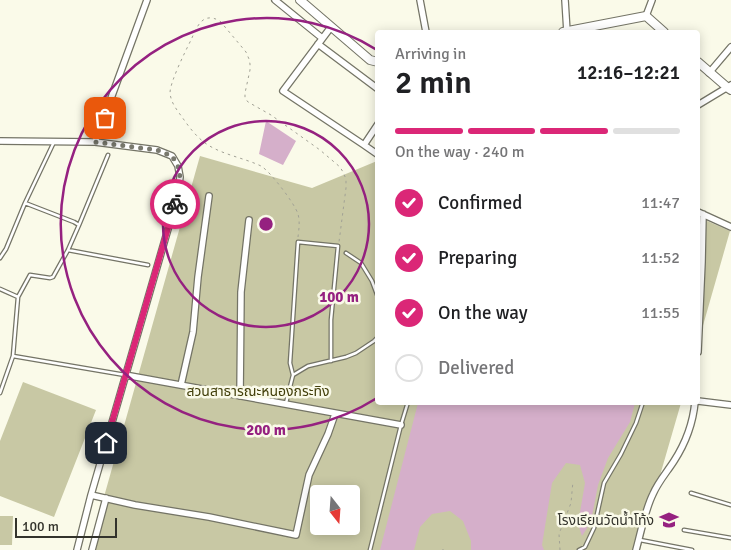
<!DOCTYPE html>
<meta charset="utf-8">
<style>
:root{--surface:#fff;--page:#f2f2f2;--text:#202124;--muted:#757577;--line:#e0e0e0;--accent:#db2777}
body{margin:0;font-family:Signika,"Noto Sans Thai",sans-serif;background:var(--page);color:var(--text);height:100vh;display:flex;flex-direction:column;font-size:19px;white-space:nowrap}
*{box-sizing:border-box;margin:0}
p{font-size:16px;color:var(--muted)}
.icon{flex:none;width:28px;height:28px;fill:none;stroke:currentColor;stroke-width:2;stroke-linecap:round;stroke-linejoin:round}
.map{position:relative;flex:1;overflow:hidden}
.drawer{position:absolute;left:375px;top:30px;width:325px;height:375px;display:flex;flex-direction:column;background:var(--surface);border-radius:5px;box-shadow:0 2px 12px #0003}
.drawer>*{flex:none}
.needle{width:32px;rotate:163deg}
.buttons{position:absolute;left:310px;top:485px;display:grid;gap:10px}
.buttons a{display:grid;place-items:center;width:50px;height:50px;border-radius:5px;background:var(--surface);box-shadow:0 2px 12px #0003;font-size:25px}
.scale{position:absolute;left:15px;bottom:12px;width:102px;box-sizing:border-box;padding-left:5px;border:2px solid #33332c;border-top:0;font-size:14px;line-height:18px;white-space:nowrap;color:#33332c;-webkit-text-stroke:4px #fafae9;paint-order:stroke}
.pin{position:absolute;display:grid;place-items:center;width:42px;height:42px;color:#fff;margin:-21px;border-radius:10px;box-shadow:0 2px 8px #0006}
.courier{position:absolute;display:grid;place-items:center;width:50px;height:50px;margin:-25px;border:4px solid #db2777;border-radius:50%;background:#fff;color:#222;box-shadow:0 1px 6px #0007}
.head em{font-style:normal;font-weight:600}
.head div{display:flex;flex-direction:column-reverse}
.head{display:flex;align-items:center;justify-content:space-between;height:85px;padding:0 20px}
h1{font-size:32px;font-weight:600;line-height:38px}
.bar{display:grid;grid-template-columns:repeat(4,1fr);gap:8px 5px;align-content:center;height:60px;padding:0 20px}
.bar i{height:6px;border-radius:4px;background:var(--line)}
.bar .current{background:var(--accent)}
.bar p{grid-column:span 4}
ol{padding:0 20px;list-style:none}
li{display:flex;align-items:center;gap:15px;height:55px}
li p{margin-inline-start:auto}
li .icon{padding:5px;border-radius:50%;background:var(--accent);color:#fff;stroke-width:4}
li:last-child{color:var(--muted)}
li i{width:28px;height:28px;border:2px solid var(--line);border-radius:50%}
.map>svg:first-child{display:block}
.green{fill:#c8c8a4;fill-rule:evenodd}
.water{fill:#d5afca}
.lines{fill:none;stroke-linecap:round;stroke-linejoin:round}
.lane-casing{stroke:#747466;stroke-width:5}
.street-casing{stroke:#747466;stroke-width:8}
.secondary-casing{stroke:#747466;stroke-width:10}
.path{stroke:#a1a195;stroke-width:1;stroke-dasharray:2.5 4;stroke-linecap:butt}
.lane{stroke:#fff;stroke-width:2.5}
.street{stroke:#fff;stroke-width:5.5}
.secondary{stroke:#fff;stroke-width:8}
.done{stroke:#79796e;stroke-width:5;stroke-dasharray:0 9}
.route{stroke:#db2777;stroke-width:6}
.ring{fill:none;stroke:#952180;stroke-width:2.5}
.labels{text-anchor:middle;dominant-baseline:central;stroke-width:5;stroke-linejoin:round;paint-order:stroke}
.park-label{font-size:14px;fill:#413e09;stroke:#fafae9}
.poi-label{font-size:14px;fill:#33332c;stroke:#fafae9;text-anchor:end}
.centre{fill:#952180;stroke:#fafae9;stroke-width:2.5}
.ring-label{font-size:15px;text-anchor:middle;font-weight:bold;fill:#952180;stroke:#fafae9;stroke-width:5;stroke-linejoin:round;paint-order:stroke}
</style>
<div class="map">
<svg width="731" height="550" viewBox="0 0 731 550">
<rect width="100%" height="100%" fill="#fafae9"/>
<path class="green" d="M200,156L312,188L377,161L378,402L681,403L652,503L640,550H89ZM319,494H351V526H319Z
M698,217L730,231L698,343Z
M23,382L96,410L54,517L0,496V441Z
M0,516H13L12,545H0Z"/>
<path class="water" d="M266,121L296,141L283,165L259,154Z
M418,403V402L635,403L630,422L608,458L598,485L592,516L587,528L582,536L578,524L585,483L580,465L566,463L552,483L542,545L544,550H471V541L463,521L450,511L432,514L420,527L414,550H380Z"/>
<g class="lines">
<g class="lane-casing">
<path id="lane" d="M79,225L108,155
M68,250L148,265
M346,253L361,263L372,281L378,297
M0,258L6,249L25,203L54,142
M0,289L18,297L13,356L0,393
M18,297L30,275L50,278L53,277L68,250L79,225L74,222L25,203
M13,356L125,375
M293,375L290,363L298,242L338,246L331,320V361
M286,403L293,375L308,366L346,357L356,353L374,341L378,337
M691,493L731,505
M684,530L731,538
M640,540L692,550
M370,550L401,425L408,402
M579,550L585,547L594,528L604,483L621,454L636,423L643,402"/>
</g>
<g class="street-casing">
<path id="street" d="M275,0L322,38
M420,0L426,32
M565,0L567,32
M646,16L652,0
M331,27L283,91L364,145L378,124
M318,44L378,89
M709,73L731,47
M698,105L731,85
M0,141L95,142L157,150L172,156L178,166L180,177L177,198L91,495L77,550
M95,142L147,0
M364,145L377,154
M698,212L731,227
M698,352L702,262L703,214
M125,375L401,425
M181,385L193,332L198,277L209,196
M240,396L241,292L249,220
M698,401L731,405
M91,495L135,505L209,517L296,535L309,475L328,434L335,414
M92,550L106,498
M636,550C641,532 645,510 653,494C658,482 667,472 674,461C685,444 693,423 695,402"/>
</g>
<g class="secondary-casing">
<path id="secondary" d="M300,0L370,60L378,62
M563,32L646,16L664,32
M698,62L728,88L731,90"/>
</g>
<path class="path" d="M298,237C299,229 300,221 298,214C295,204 270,171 261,166C244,158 224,155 208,145C197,138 189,127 182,117C177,110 171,103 170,93C170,82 185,52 191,40C197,27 202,11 220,21L246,52L249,59L250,64V70L245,93V98L248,102L271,115L320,150L340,167L343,172L346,179V188L339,242
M443,550V549
M560,550L559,534L571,503L573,481"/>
<use href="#lane" class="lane"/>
<use href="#street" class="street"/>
<use href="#secondary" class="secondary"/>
</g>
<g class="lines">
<path class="done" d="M105,118L95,142L157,150L172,156L178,166L180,177L175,204"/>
<path class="route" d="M106,443L175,204"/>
</g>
<g class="ring">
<circle cx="266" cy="224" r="103"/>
<path d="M377 398A206 206 0 1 1 377 50"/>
</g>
<defs>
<g id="school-bare" transform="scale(1.5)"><path d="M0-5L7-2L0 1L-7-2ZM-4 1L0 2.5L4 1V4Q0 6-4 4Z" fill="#952180" stroke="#fafae9" stroke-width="2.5" paint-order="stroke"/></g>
</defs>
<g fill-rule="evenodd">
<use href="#school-bare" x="669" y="520"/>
</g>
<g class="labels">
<g class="park-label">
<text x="258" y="391">สวนสาธารณะหนองกระทิง</text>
</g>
<g class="poi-label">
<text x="654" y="520">โรงเรียนวัดน้ำโท้ง</text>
</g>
</g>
<circle cx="266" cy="224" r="8" class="centre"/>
<g class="ring-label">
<text x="339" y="302">100 m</text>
<text x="266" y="435">200 m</text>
</g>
</svg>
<div class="buttons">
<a><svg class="needle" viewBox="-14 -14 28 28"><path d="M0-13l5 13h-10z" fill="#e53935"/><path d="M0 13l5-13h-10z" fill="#757577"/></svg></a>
</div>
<div class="scale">100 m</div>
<div class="pin" style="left:105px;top:118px;background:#ea580c"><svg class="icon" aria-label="bag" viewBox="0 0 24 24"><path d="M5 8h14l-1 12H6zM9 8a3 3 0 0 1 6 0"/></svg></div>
<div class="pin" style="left:106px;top:443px;background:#1f2937"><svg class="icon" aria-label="home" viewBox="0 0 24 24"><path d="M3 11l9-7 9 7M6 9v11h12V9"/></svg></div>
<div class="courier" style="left:175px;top:204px"><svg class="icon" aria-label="bike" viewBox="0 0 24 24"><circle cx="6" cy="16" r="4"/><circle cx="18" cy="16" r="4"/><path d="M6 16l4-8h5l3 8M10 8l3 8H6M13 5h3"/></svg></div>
<section class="drawer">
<div class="head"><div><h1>2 min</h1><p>Arriving in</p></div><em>12:16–12:21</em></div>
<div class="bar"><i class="current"></i><i class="current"></i><i class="current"></i><i></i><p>On the way · 240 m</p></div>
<ol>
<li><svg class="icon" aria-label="check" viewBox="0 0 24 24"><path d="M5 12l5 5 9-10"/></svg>Confirmed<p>11:47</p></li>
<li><svg class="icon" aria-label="check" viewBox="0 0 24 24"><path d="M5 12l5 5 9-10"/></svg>Preparing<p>11:52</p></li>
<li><svg class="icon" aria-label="check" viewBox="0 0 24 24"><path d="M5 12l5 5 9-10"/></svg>On the way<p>11:55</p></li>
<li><i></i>Delivered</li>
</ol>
</section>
</div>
